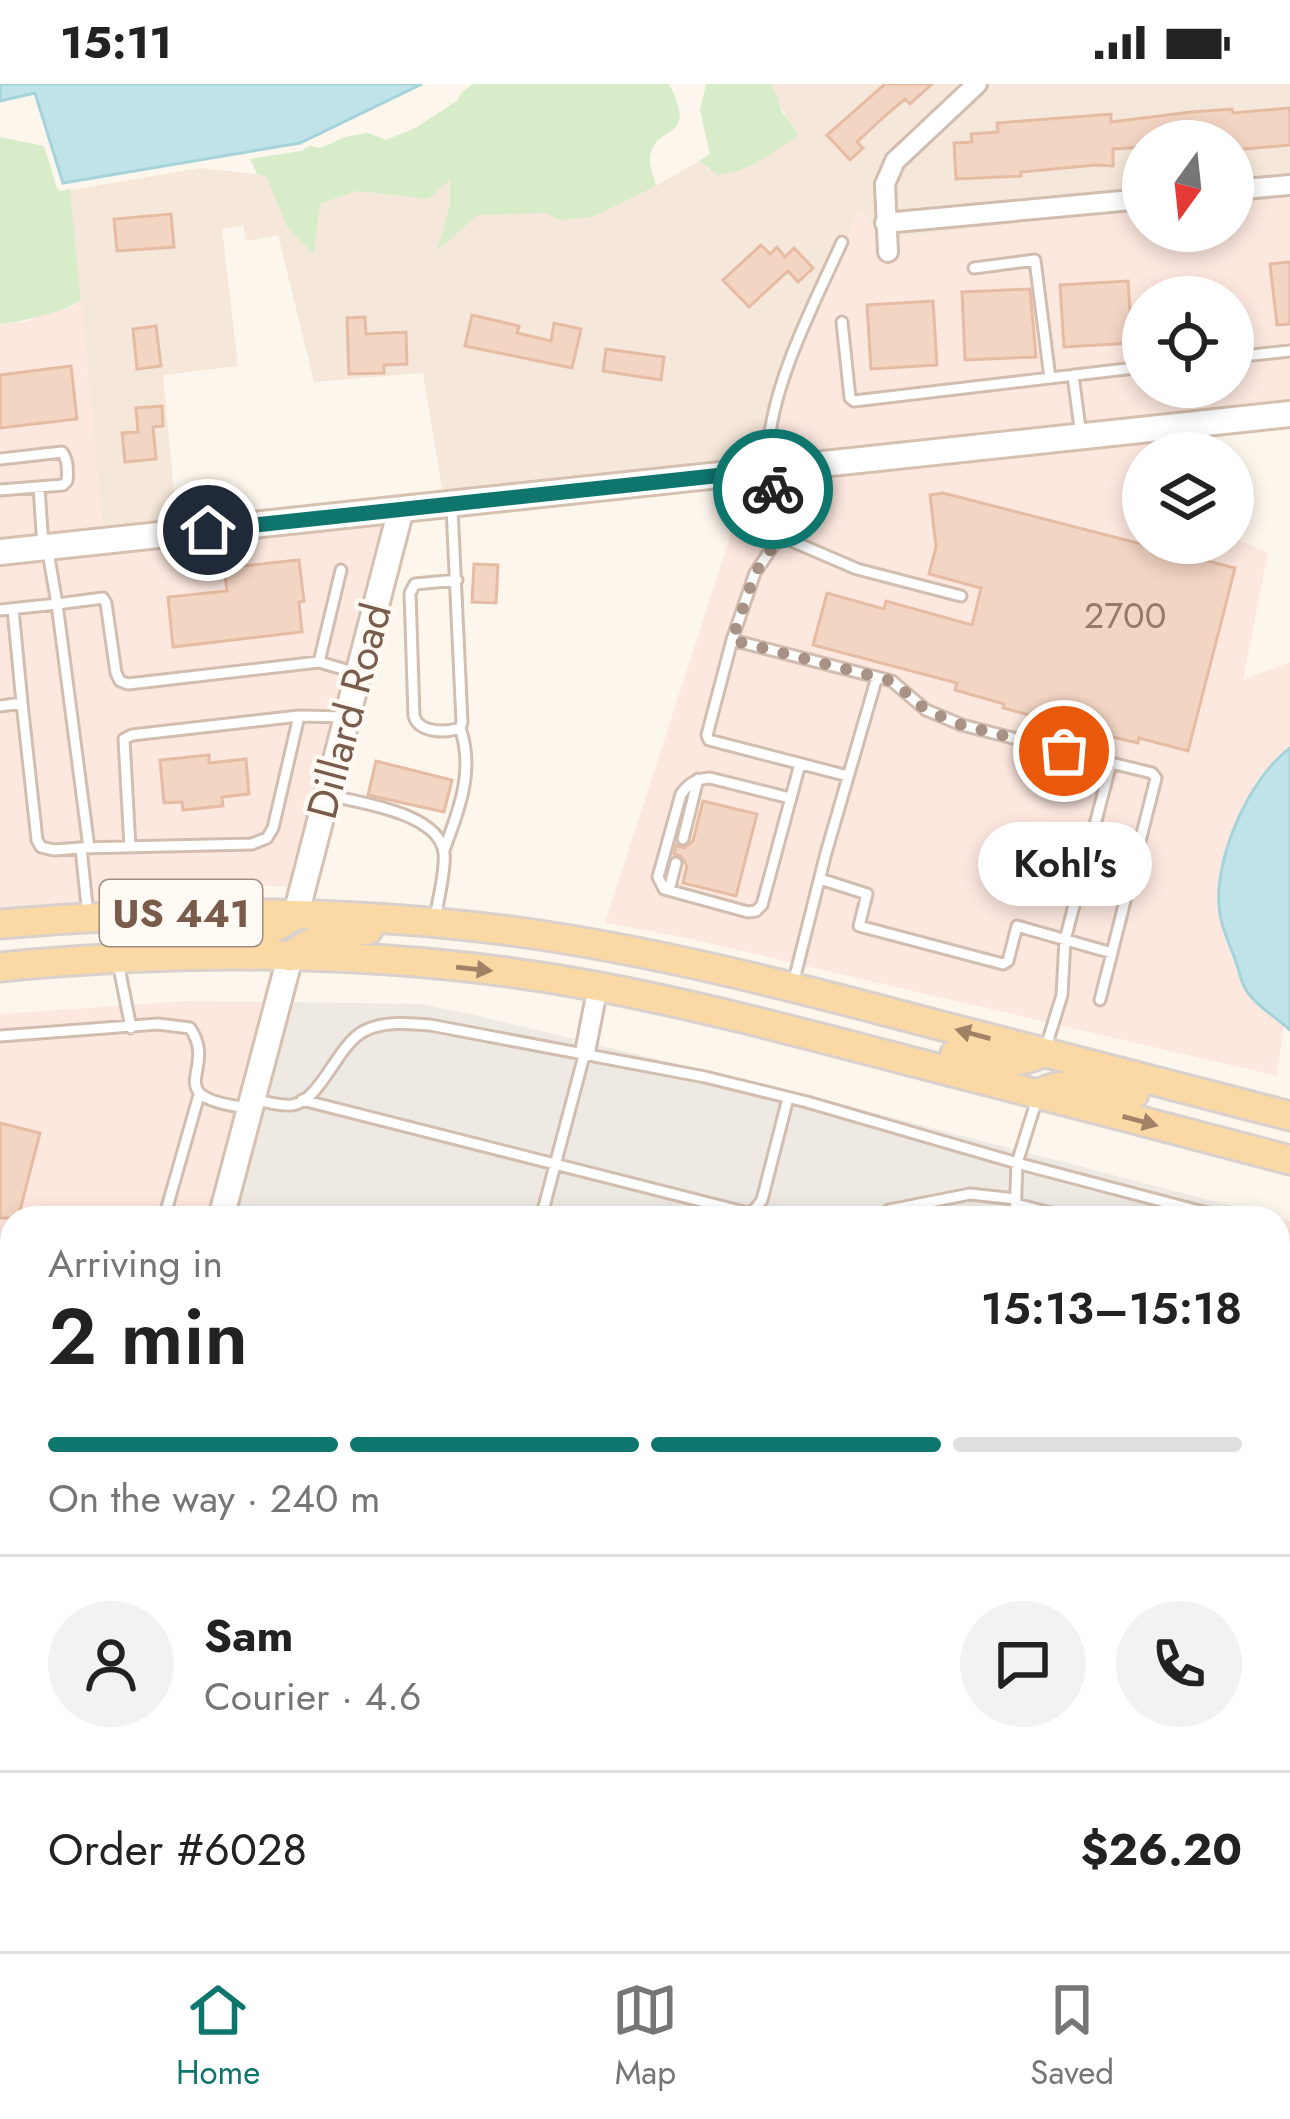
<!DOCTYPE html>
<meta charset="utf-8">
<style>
:root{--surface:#fff;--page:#f2f2f2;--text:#222;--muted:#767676;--line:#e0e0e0;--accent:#0f766e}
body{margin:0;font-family:Jost,sans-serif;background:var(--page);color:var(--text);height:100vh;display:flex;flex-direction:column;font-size:45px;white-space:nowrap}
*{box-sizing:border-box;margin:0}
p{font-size:39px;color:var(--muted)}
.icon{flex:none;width:66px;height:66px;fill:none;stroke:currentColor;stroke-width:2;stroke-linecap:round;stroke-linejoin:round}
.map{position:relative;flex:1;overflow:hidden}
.drawer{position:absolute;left:0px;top:1122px;width:1290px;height:747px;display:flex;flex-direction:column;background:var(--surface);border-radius:36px 36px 0 0;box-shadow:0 6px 18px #0003}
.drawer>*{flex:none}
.needle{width:78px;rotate:195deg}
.tools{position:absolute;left:1122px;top:36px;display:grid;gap:24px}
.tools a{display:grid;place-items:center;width:132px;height:132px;border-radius:50%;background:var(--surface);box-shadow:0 6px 18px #0003;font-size:60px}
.pin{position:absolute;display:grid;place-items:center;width:102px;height:102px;color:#fff;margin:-51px;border:6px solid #fff;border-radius:50%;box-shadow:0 3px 12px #0007}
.courier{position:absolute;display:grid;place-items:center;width:120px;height:120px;margin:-60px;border:9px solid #0f766e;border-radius:50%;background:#fff;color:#222;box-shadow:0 3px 15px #0007}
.bubble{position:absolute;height:84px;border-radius:42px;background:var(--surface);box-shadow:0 6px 18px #0003;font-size:39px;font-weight:600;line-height:84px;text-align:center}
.summary em{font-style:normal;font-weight:600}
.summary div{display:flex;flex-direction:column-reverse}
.summary{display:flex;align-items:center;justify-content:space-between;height:204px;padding:0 48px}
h1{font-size:78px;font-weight:600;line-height:90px}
.bar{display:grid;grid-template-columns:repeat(4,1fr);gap:18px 12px;align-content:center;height:144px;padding:0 48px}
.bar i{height:15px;border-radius:9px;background:var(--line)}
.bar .current{background:var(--accent)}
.bar p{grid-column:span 4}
.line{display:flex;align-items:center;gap:30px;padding:0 48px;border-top:3px solid var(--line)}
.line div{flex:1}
.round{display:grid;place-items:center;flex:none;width:126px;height:126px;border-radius:63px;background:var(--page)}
.status{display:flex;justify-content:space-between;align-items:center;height:84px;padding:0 60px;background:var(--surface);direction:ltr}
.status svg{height:33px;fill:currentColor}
.menu{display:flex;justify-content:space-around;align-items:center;height:168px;border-top:3px solid var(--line);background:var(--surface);font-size:33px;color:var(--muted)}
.menu a{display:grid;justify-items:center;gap:6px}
.menu .current{color:var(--accent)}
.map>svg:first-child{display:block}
.residential{fill:#f5e8da}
.commercial{fill:#fde8e0;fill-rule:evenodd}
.industrial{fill:#efe9e4}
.green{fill:#d8ecc9}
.water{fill:#bfe3e8;stroke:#a5d3da;stroke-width:3}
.building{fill:#f3d5c3;stroke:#e6bba3;stroke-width:3}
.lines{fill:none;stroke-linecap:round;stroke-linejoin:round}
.lane-casing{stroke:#d1beb0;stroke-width:15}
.street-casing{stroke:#d1beb0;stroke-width:24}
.secondary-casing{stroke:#d6c0b0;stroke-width:30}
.primary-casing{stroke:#dad1cd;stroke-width:33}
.lane{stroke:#fff;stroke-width:9}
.street{stroke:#fff;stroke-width:18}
.secondary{stroke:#fff;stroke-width:24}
.primary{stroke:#fbd9a5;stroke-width:27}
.oneway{fill:#a18267}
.done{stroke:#a89285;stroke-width:12;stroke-dasharray:0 21.6}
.route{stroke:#0f766e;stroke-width:15}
.labels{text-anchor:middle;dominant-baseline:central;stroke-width:9;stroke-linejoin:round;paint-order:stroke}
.number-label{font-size:36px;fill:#987a6a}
.shield{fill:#fffaf3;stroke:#a28b7f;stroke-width:3}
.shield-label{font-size:39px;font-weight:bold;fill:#7a5c4d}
.street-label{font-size:42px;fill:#7a5c4d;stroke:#fffaf3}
</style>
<div class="status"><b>15:11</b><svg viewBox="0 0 49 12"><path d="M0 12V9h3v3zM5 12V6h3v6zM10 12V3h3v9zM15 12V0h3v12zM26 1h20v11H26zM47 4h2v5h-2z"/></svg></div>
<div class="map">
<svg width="1290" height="1867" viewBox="0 0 1290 1867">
<rect width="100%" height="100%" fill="#fdf6ec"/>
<path class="residential" d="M770,0H1290V109L1233,116V57H1143V126L884,155L859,125L832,192L771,369L757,373L616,393L443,411L423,289L314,298L278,151L246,157L243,141L222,145L238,282L163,291L177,439L103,447L70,106L200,84L266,91L287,143L313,169L320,120L357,107L428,115L451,95L450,121L438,165L477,131L650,105L699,77L708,85L775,66L796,53Z"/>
<path class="commercial" d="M1290,109V320L738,379L737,376L771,369V327L832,192L859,124L884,155L1143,126V147H1233V116ZM1143,213H1233V303H1143Z
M81,216L103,447L0,458V240L29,237L46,228L70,224Z
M1207,348L1211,369H1143V459H1233V453L1268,469L1243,596L1290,578V664L1278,672L1253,706L1221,785L1246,906L1266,929L1284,941L1277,992L678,852L605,839L741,419L739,398Z
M390,435L322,697L289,803L239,801L65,820L0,823V477Z
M187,917L270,918L212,1134H12V1210L0,1207V930Z
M1278,1134L1290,1137V1387L1278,1383Z
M38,1857H561L547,1861L540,1860L537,1867H35Z"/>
<path class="industrial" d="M287,918L420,920L474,931L798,1009L1252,1127L1250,1134H230Z"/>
<path class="green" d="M473,0H669C700,60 654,38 650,73C649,82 654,93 656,101L650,105L592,133L558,136L546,129L477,131L437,167L450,121V96L428,115L357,107L320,120L314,171L287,143L266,92L257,90L250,75L301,67L310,62L320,64L348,52L368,49L386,56L417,43L458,16L461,9Z
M706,0H770L776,9L782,28L798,49L796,53C770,69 750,88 718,91L699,77L710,70L700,26Z
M0,53L44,62L57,104L61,107L70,105L81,216C64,228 24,237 2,240H0Z
M0,1207L12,1210V1723L0,1720Z
M564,1857H1064L1061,1867H581L564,1862Z"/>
<path class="water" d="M0,0H422L300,59L63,99L35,9L0,17Z
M1290,664V946C1276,933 1260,925 1248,909C1241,900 1239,886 1235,875C1230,861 1222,845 1220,830C1211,779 1249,694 1290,664Z"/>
<path class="building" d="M885,0H932L910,20L905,15L886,31L857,58L863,64L850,76L827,51Z
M1290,24V61L1233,66V57H1143V63L1113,65V82L1096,81L1021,88V92L956,95L954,59L972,58L971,50L998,48L997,39L1111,30V38L1191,28L1232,25L1233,29Z
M171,130L174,163L117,167L114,135Z
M761,161L770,170L777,163L785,173L794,164L813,184L798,198L788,187L749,223L723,196Z
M1290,178V240L1277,241L1270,180Z
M1128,197L1132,259L1064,263L1060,201Z
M1030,205L1036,273L965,276L962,208Z
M933,217L937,281L871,285L867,221Z
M472,231L519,242L517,249L551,257L554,239L581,245L572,284L465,262Z
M365,233L366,250L406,248L407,280L384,281V289L349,290L347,234Z
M156,242L161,282L137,285L133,245Z
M606,265L664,273L661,296L603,287Z
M71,282L77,335L0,344V291Z
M162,322L163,342L153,343L156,375L125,378L122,349L138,348L136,324Z
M943,409L1235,484L1188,667L1139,654L1138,659L1051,639L1052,637L1003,624L1004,620L955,606L957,599L813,561L827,509L884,525L886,517L972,541L981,504L929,490L936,463L930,411Z
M299,476L304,517L299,518L302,548L173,563L168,513L227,507L224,484Z
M474,480L498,481L496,519L472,518Z
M209,671V679L246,675L249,710L222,713L223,722L183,726L182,718L164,719L160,676Z
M376,677L452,696L444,728L368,711Z
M703,717L757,730L736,812L683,799L687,782L681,772L674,770L676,761L684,764L693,757Z
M0,1039L40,1049L18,1134H0Z"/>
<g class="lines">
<g class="lane-casing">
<path id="lane" d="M842,158C814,220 771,301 768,369C767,396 776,426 780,452L755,489L732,556L892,597L926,626L962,641L1111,679L1065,856L1062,911L1045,966
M974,184L1035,176L1050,294
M1159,207L1160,213
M842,238L850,314L854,317L1143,283
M1233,273L1290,267
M1073,291L1081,352
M0,375L62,368C68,375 68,387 67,397L63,401L0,406
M39,403L43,463
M452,424L462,638L460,644C445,649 419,649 414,632L410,509L415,500L457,496
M780,452L857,485L961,512
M341,486L319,578L353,588
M13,525L22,619
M0,526L57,520L48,468
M732,556L707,651L709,656L848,692
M0,622L22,619L37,756L41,763L54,766L81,764L88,832
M332,712C363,719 440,730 444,769C446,786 438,816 435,834
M790,714L710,694C696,695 689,699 681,710L658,793L664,805L748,828L756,827L762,821L800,680
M683,755L698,695
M130,763L124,655L132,651L299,632
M81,764L252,760L267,754L273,744L299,632L346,633
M89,764L57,520L103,514L106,519L116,589L120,597L128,600L319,578
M444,766C459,726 475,686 460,644
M820,795L867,810L859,842L1003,880L1008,877L1017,842L1112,869
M669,806L676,779
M118,878L131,944
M793,900L826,769L877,593
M1100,916L1156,694L1152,689L1111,679
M0,952L158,940L190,944C220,987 155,1012 248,1024
M254,1015C265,1018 280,1022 292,1021C321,1017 337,961 364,947C383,937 410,939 430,941L705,993L807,1018L1017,1079L1226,1134
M302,1016L748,1129L755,1125L762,1116L788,1014
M1016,1120L1070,1134
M889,1126L970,1110L1016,1115
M164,1134L199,1011
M541,1134L585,968
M1015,1134L1017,1079L1037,1015
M1278,1232L1290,1185
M1278,1308L1290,1311
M1278,1366L1290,1369
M190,1857L230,1867
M120,1867L122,1857"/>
</g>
<g class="street-casing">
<path id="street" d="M1233,106L1290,101
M885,139L1143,115
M888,168L885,100L895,77L977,0
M585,968L598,902"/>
</g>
<g class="secondary-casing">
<path id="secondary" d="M0,468L1290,330
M296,830L401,425
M221,1134L290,873
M26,1867L29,1857"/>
</g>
<g class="primary-casing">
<path id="primary" d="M0,840C173,825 346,825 519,848C655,867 787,901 919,936C1043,968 1166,1000 1290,1032
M176,856L265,849L294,832
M290,873C313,852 338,850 368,846
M0,883C198,864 404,866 600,903C701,922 802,949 902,975C1031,1008 1161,1042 1290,1076
M955,970C984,978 1012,982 1040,970
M1042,1008C1073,995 1103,1002 1134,1010"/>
</g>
<use href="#lane" class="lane"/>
<use href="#street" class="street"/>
<use href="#secondary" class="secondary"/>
<use href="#primary" class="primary"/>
</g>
<defs><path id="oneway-solid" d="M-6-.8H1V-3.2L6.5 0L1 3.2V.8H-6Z" transform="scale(3)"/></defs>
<g class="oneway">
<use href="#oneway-solid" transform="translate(474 885) rotate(6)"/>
<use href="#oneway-solid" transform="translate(973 950) rotate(-165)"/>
<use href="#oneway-solid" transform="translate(1140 1037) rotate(15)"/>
</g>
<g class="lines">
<path class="done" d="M773,405L780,452L755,489L732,556L892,597L926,626L962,641L1064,667"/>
<path class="route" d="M208,446L770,386L773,405"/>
</g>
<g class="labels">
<g class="number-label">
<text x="1125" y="531">2700</text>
</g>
<rect class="shield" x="100" y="796" width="162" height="66" rx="9"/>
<g class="shield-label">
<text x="181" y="829">US 441</text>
</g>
<g class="street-label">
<text transform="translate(349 627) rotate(-75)">Dillard Road</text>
</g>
</g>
</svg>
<div class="tools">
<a><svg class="needle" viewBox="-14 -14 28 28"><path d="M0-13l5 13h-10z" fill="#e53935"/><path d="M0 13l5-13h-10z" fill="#767676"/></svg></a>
<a><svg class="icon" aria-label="locate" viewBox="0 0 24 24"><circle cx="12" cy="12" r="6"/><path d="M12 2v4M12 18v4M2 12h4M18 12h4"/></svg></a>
<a><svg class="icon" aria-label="layers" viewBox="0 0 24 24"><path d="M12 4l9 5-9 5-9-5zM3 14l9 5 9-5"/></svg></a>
</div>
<div class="pin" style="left:1064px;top:667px;background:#ea580c"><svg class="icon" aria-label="bag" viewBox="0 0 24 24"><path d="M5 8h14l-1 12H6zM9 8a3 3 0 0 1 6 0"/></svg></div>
<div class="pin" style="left:208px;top:446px;background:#1f2937"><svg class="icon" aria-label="home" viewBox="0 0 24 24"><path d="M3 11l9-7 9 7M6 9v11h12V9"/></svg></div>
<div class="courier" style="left:773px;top:405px"><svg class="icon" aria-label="bike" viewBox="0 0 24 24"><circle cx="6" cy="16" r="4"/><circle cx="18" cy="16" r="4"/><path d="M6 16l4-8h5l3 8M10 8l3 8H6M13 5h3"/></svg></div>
<div class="bubble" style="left:978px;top:738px;width:174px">Kohl's</div>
<section class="drawer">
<div class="summary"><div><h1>2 min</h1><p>Arriving in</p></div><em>15:13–15:18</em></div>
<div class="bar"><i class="current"></i><i class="current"></i><i class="current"></i><i></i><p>On the way · 240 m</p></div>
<div class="line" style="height:216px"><a class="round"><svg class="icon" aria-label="person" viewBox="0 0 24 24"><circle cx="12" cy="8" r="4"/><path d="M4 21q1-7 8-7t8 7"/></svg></a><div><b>Sam</b><p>Courier · 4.6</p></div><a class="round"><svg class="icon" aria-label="chat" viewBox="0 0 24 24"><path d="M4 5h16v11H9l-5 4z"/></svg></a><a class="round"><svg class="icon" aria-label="phone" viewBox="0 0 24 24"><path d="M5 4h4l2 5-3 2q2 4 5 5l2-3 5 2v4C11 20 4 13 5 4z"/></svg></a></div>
<div class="line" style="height:156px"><div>Order #6028</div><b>$26.20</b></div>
</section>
</div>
<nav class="menu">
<a class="current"><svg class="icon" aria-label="home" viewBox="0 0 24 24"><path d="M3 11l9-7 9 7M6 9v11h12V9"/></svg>Home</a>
<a><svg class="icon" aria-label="map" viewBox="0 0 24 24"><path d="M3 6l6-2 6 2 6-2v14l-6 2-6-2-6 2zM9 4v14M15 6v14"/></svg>Map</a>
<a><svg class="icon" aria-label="saved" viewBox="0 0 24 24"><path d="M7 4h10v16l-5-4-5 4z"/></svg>Saved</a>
</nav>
